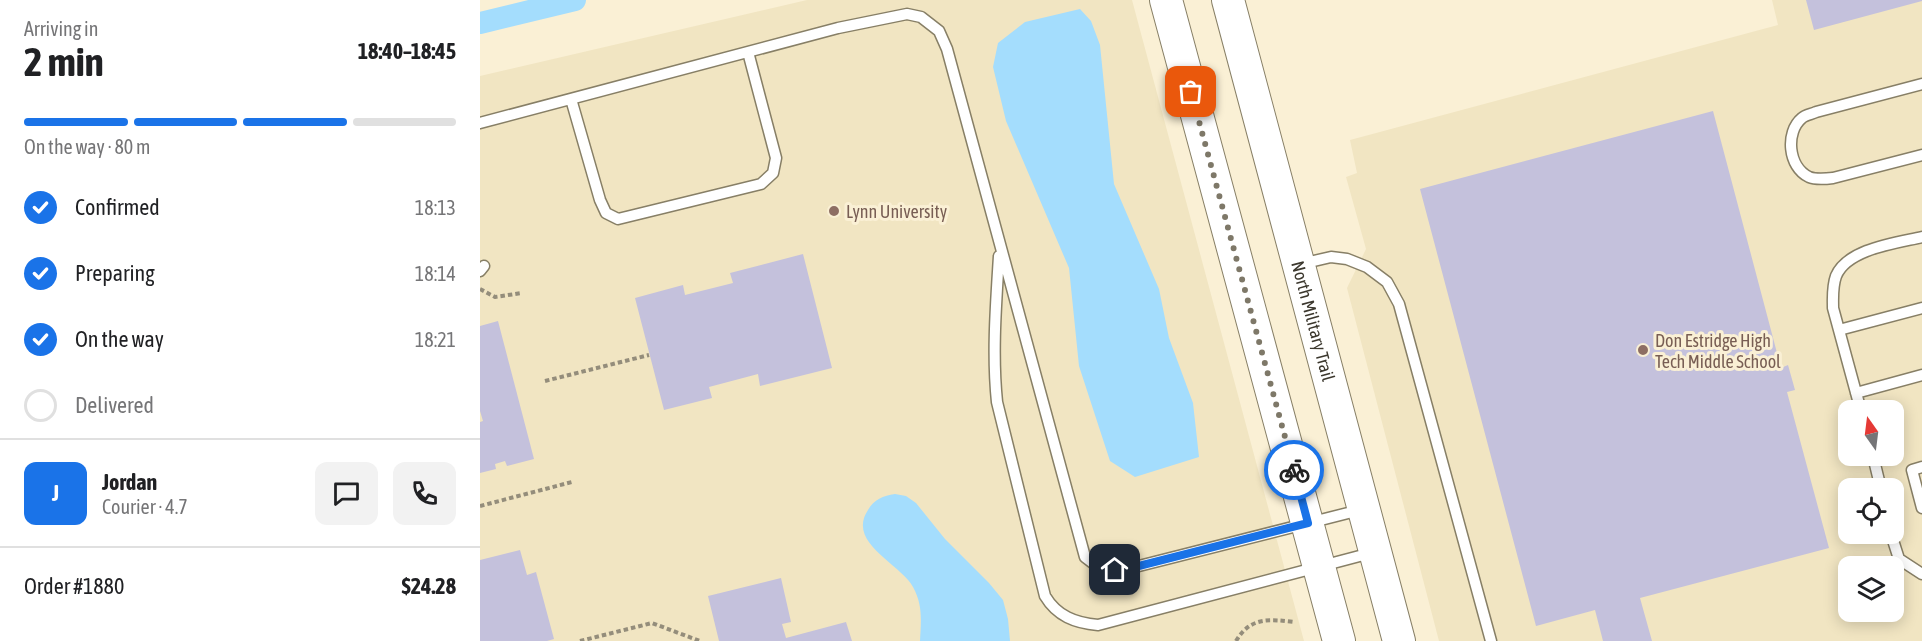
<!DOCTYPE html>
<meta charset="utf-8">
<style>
:root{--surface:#fff;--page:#f2f2f2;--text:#202124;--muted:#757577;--line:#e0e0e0;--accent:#1a73e8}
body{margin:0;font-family:"Asap Condensed",sans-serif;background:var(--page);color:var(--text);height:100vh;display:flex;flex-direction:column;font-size:22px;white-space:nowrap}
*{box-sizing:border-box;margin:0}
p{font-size:20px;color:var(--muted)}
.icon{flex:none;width:33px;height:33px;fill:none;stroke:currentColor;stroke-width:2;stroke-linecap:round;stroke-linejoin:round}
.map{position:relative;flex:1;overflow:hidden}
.panel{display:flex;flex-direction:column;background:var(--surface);width:480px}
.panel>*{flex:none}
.needle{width:39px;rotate:346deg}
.buttons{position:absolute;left:1358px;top:400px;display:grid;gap:12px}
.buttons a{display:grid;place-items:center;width:66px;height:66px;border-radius:12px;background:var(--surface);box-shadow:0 3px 15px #0003;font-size:30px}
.pin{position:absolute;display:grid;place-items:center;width:51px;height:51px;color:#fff;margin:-26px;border-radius:12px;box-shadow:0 3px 9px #0006}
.courier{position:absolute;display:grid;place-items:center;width:60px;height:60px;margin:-30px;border:4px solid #1a73e8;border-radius:50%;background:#fff;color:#222;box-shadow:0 2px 8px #0007}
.headline em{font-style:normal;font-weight:700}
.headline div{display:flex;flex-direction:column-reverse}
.headline{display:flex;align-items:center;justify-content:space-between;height:102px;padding:0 24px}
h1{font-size:39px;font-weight:700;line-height:45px}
.bar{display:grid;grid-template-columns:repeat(4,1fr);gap:9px 6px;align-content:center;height:72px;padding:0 24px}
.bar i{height:8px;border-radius:4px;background:var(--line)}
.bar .active{background:var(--accent)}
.bar p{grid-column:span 4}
.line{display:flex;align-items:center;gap:15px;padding:0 24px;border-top:2px solid var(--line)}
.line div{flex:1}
.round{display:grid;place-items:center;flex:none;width:63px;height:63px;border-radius:12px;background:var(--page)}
ol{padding:0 24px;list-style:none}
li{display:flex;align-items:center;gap:18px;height:66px}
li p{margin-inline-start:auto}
li .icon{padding:6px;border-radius:50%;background:var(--accent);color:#fff;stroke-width:4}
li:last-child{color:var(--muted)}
li i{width:33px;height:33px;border:3px solid var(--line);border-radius:50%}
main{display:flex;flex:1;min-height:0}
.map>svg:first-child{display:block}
.built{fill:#f1e5c2;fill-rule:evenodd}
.water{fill:#a4ddfd}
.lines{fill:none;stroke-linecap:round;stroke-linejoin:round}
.canal{stroke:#a4ddfd;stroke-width:22}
.building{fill:#c4c1dc}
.service-casing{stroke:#877f66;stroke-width:13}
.secondary-casing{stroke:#877f66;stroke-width:34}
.path{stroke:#948d7b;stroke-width:4;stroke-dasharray:4.5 3;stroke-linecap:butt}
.service{stroke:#fff;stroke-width:10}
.secondary{stroke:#fff;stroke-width:32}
.done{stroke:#7e7868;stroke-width:6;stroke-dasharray:0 10.8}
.route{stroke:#1a73e8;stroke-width:8}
.education-dot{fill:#8d6e63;stroke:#faf0d5;stroke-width:2}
.labels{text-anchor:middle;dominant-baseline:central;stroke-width:6;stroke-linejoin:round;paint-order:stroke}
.education-label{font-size:18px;fill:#785e54;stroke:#faf0d5;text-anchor:start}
.street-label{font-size:18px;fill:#3c382e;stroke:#faf0d5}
</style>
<main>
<section class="panel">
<div class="headline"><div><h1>2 min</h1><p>Arriving in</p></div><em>18:40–18:45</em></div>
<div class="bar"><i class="active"></i><i class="active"></i><i class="active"></i><i></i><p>On the way · 80 m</p></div>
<ol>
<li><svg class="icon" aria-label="check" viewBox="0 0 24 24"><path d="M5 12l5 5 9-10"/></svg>Confirmed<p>18:13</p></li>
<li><svg class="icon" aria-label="check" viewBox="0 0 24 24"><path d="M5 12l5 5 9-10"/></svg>Preparing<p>18:14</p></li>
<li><svg class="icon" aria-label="check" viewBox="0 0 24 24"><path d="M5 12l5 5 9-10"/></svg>On the way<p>18:21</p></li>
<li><i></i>Delivered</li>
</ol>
<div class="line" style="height:108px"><b class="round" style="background:var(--accent);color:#fff">J</b><div><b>Jordan</b><p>Courier · 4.7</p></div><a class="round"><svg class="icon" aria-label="chat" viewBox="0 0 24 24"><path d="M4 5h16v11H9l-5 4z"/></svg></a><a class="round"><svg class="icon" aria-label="phone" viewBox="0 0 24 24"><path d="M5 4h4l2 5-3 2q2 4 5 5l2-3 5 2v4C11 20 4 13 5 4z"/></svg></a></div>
<div class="line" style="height:78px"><div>Order #1880</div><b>$24.28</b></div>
</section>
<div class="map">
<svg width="1442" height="641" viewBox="0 0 1442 641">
<rect width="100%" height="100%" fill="#faf0d5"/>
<path class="built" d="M327,0H652L824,641H0V76Z
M1292,0H1442V641H959L867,288L886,249L866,177L877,173L870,140L1298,25ZM1368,411H1413V456H1368ZM1368,489H1413V534H1368ZM1368,567H1413V612H1368Z"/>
<path class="water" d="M600,9L611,21L620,45L634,184L679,289L689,338L713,403L719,457L655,477L630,461L599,366L589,268L526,121L513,67L518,43L545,22Z
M415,494L426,496L436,503L465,539L509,583L523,600L528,619L530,641H440C441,621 443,605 433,587C421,564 366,543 388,510C394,499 403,496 415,494Z"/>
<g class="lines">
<path class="canal" d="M0,23L95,0"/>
</g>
<path class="building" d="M1326,0H1442V1L1334,30Z
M1233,111L1301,368L1308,365L1315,390L1307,392L1349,548L1160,598L1172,641H1123L1115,610L1056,626L940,189Z
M323,254L352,368L280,386L278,374L229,387L232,398L184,410L155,298L203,285L205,295L253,283L250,273Z
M18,321L54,459L27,466L25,461L15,464L16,469L0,473V422L3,421L0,411V326Z
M40,550L47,575L56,572L74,639L67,641H0V560Z
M301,578L311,622L302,624L306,638L366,622L372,641H239L228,596Z"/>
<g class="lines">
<g class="service-casing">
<path id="service" d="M1442,84L1336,112C1332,114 1325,115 1322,118C1305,132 1308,167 1329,177C1336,180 1345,179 1353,178L1442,155
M91,99L120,200L126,213L138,219L281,184L293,173L296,158L268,52
M0,123L358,28L427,14L441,17L459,31L467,49L605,557L622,570L647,569L880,510
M519,256C516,304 512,354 517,402L565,596C577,616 595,623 618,625L891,553
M821,264L851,257L867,259L887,267L907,282L919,304L1011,641
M0,271L4,266
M1359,330L1442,308
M1376,393L1442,375
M1381,411L1353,308C1353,298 1352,287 1356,276C1367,249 1416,243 1442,237
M1393,456L1401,489
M1442,467L1432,470L1442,508
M1411,534L1419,559L1442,574"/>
</g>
<g class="secondary-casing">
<g id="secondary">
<path d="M686,0L859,641"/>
<path id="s1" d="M748,0L919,641"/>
</g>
</g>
<path class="path" d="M0,289L15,297L42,293
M65,381L169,355
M0,506L92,482
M100,641L172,623L220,641
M756,641C770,617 789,619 814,622"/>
<use href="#service" class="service"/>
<use href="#secondary" class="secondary"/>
</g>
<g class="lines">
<path class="done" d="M711,92L814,470"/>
<path class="route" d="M635,570L647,569L828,523L814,470"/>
</g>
<g class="education-dot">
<circle cx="354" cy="211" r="6"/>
<circle cx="1163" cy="350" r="6"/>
</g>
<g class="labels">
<g class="education-label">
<text x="366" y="211">Lynn University</text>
<text x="1175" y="340">Don Estridge High<tspan x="1175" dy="21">Tech Middle School</tspan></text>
</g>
<g class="street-label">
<text stroke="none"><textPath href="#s1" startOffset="332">North Military Trail</textPath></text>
</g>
</g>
</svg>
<div class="buttons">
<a><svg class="needle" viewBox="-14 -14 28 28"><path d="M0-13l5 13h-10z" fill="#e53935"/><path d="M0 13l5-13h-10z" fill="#757577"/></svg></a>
<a><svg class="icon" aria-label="locate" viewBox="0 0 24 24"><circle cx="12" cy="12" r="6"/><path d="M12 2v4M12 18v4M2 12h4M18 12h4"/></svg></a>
<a><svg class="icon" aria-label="layers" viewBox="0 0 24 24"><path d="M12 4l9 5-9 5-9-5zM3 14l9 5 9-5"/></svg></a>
</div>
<div class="pin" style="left:711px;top:92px;background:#ea580c"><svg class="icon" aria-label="bag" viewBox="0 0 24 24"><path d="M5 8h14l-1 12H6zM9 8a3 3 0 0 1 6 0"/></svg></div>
<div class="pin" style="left:635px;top:570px;background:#1f2937"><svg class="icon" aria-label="home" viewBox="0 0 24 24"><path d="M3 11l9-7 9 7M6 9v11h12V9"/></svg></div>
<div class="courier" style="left:814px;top:470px"><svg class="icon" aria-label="bike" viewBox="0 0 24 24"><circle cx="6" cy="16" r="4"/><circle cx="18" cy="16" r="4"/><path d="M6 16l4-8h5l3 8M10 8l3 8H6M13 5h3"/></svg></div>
</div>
</main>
